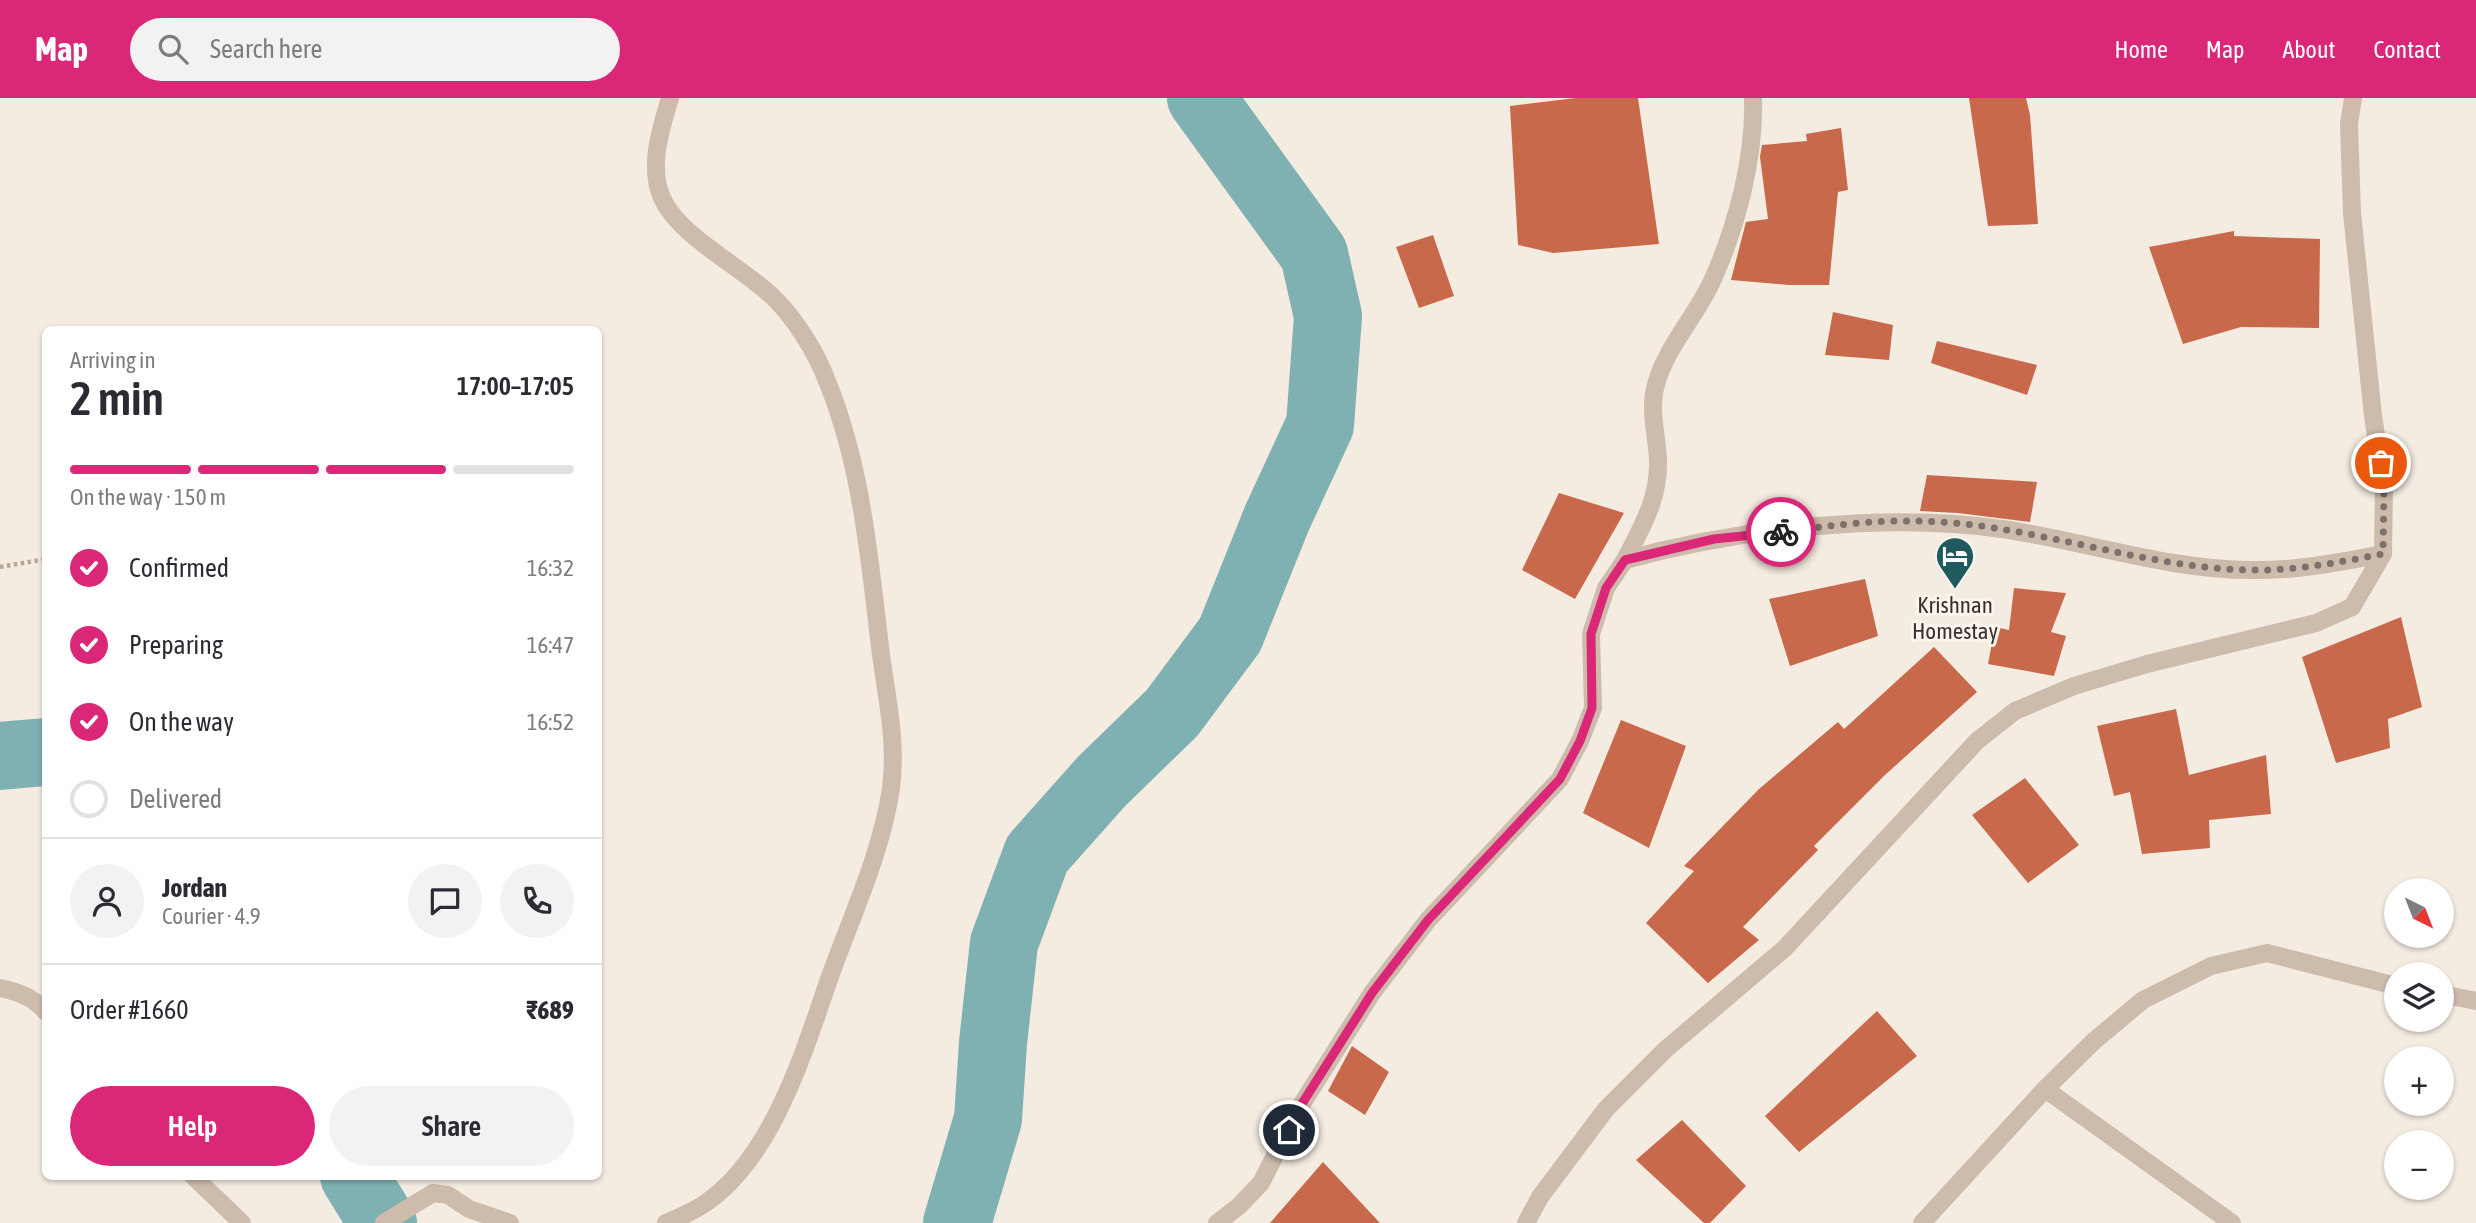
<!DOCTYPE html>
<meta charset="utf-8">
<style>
:root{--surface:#fff;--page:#f2f2f3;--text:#2b2b33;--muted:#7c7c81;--line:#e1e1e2;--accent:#db2777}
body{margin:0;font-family:"Asap Condensed",sans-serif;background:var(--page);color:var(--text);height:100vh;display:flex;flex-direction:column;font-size:26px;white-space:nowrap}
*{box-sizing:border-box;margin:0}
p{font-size:23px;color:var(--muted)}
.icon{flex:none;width:38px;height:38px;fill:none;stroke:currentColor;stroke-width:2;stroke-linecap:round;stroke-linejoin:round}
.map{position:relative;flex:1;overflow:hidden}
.details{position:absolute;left:42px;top:228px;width:560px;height:854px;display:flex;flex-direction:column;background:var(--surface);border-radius:10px;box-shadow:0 2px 5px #0004}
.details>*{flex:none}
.needle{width:46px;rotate:138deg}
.fabs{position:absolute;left:2384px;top:780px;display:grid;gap:14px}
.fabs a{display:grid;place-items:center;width:70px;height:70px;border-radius:50%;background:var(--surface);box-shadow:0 2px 5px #0004;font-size:35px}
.pin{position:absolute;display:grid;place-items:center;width:60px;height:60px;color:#fff;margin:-30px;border:4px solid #fff;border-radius:50%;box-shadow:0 2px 7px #0007}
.courier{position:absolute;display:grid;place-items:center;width:70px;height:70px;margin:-35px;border:5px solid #db2777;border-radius:50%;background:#fff;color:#222;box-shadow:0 2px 9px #0007}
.head em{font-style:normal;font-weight:600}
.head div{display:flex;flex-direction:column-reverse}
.head{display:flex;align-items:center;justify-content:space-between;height:119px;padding:0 28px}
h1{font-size:46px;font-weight:600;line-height:52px}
.bar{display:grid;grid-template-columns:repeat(4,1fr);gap:10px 7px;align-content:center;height:84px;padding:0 28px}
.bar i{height:9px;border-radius:5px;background:var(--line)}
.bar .active{background:var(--accent)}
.bar p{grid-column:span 4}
.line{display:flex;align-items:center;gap:18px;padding:0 28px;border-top:2px solid var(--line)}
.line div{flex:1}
.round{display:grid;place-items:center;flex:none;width:74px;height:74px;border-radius:37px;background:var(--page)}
ol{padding:0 28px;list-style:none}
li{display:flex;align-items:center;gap:21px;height:77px}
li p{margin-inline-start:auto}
li .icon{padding:7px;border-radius:50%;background:var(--accent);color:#fff;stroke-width:4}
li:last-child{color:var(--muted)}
li i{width:38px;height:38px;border:4px solid var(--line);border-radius:50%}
.primary-button{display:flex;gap:14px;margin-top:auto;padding:14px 28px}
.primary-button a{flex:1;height:80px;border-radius:42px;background:var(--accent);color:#fff;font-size:28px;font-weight:600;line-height:80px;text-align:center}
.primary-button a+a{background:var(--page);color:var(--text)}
header{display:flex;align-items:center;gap:42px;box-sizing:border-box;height:98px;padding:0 35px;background:var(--accent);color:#fff}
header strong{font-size:33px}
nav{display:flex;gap:38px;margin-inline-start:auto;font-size:24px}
.search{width:490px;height:63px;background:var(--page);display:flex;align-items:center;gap:18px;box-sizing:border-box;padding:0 24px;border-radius:38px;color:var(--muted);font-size:26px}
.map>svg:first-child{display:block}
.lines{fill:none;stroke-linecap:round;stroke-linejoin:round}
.river{stroke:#7fb0b2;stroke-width:68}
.building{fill:#c8694b}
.path{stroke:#b9a596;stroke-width:4.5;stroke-dasharray:3.5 3.5;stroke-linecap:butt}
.minor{stroke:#cdbbac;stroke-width:18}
.done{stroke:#7c716b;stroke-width:7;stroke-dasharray:0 12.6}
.route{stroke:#db2777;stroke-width:9}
.labels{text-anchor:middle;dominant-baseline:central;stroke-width:6;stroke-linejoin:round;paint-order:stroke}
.poi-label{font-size:23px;fill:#3b302b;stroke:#fbf5ee}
</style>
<header>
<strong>Map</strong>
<div class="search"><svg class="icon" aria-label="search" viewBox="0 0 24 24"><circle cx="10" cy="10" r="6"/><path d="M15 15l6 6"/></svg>Search here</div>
<nav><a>Home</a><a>Map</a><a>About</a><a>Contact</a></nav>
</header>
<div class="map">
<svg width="2476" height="1125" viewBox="0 0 2476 1125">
<rect width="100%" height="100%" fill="#f4ebe1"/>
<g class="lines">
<path class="river" d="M0,658L46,654
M354,1078L383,1125
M957,1125L988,1021L993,945L1004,845L1037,756L1102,683L1172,615L1230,537L1277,420L1320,327L1328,218L1314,156L1201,0"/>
</g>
<path class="building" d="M1576,0H1638L1659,146L1553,155L1518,147L1510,8Z
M1969,0H2026L2030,17L2038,126L1988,128Z
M1841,30L1848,92L1838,94L1829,187H1789L1731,182L1746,124L1768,121L1760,59L1762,47L1807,43L1806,36Z
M2234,133V138L2320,141L2319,230L2241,229L2183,246L2149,149Z
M1433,137L1454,198L1419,210L1396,149Z
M1833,214L1893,227L1889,262L1825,257Z
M1937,243L2037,267L2027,297L1931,265Z
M1927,377L2037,384L2030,424L1958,415L1920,413Z
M1559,395L1624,415L1575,501L1522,472Z
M1865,481L1878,538L1790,568L1769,501Z
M2014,490L2066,495L2051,534L2066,538L2054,578L1988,566L1995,529L2009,532Z
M2401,519L2422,609L2388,621L2390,650L2336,665L2302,559Z
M1934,549L1977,594L1885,677L1814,748L1818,752L1743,829L1759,842L1708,885L1646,825L1694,773L1684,768L1759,691L1838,624L1844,631Z
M2176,611L2189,677L2266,657L2271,716L2209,722L2210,750L2142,756L2130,694L2114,698L2097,628Z
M1621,622L1686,648L1649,750L1583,715Z
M2025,680L2079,747L2028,785L1972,717Z
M1877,913L1917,958L1799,1054L1765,1018Z
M1352,948L1389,974L1365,1017L1328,993Z
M1682,1022L1746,1088L1710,1125H1704L1636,1062Z
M1323,1064L1380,1125H1270Z"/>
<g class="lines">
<path class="path" d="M0,469L46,461"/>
<path class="minor" d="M1625,462C1642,428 1659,402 1658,362C1657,336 1648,310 1657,283C1669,245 1697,217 1713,181C1737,127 1755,59 1753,0
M0,890C19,894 33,899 46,914
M2441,896L2476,903
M2045,991L2232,1125
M193,1078L242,1125
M384,1125L433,1095L448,1097L469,1111L510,1125
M666,1125C677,1120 690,1115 701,1108C769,1065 801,963 826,890C848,825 881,759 891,690C897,645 887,601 881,557C869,459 862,362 822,271C812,248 793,219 776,202C746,171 679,139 662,100C648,68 661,31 670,0
M1217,1125L1239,1108L1261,1085L1298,1012L1372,895L1428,822L1560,681L1580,643L1593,610L1591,536L1606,490L1625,462C1737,431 1886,414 2002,431C2085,443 2167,472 2252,472C2296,473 2340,464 2383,456L2384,389L2373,318L2352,115L2349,26L2353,0
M1526,1125L1540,1099L1606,1011L1665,952L1785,850L1977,643L2015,613L2074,588L2147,566L2316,525L2352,509L2383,456
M1922,1125L2045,991L2094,943L2143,902L2211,868L2267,855L2396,888"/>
</g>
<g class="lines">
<path class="done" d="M1781,434C1826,428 1874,422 1919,423C2031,425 2139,470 2251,472C2295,473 2340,464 2383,456L2384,389L2381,365"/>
<path class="route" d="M1289,1032L1298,1012L1372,895L1428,822L1560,681L1580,643L1592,610L1591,536L1606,490L1625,462L1714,441L1781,434"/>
</g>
<defs>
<g id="hotel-pin" transform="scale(2.0125)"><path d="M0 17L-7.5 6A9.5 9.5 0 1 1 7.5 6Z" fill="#1f5a5e" stroke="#fbf5ee"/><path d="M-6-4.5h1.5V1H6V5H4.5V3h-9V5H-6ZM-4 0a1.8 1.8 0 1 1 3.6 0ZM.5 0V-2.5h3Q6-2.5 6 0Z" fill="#fff"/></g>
</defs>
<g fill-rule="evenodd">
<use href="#hotel-pin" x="1955" y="458"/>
</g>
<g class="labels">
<g class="poi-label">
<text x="1955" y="507">Krishnan<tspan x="1955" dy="26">Homestay</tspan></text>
</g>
</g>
</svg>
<div class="fabs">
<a><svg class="needle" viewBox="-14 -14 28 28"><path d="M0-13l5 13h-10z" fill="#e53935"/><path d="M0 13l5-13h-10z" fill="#7c7c81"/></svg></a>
<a><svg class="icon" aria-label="layers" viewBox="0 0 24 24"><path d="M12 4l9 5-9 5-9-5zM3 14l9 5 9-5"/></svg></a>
<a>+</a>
<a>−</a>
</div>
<div class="pin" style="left:2381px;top:365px;background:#ea580c"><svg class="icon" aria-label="bag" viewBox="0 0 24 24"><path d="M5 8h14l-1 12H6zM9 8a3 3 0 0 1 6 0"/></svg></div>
<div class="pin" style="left:1289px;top:1032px;background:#1f2937"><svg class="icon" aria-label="home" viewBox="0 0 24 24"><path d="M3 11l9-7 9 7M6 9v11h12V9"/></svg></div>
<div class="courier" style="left:1781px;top:434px"><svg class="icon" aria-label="bike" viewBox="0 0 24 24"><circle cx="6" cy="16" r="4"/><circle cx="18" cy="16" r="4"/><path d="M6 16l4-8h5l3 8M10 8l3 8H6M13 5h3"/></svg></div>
<section class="details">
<div class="head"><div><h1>2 min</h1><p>Arriving in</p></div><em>17:00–17:05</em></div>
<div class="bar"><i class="active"></i><i class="active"></i><i class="active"></i><i></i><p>On the way · 150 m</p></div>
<ol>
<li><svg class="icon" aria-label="check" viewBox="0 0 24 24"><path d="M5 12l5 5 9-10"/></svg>Confirmed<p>16:32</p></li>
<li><svg class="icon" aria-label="check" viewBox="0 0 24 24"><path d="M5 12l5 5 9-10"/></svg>Preparing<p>16:47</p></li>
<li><svg class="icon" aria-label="check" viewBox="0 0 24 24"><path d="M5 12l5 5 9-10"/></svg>On the way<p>16:52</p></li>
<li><i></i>Delivered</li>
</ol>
<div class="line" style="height:126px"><a class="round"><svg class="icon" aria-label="person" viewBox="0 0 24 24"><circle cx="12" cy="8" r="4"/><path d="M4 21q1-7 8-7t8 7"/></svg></a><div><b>Jordan</b><p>Courier · 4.9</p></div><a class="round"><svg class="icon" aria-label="chat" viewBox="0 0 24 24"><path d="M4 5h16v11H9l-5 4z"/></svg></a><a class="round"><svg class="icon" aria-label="phone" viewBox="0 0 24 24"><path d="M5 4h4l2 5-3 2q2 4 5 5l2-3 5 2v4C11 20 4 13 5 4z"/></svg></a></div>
<div class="line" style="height:91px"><div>Order #1660</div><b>₹689</b></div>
<div class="primary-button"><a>Help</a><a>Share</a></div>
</section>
</div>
